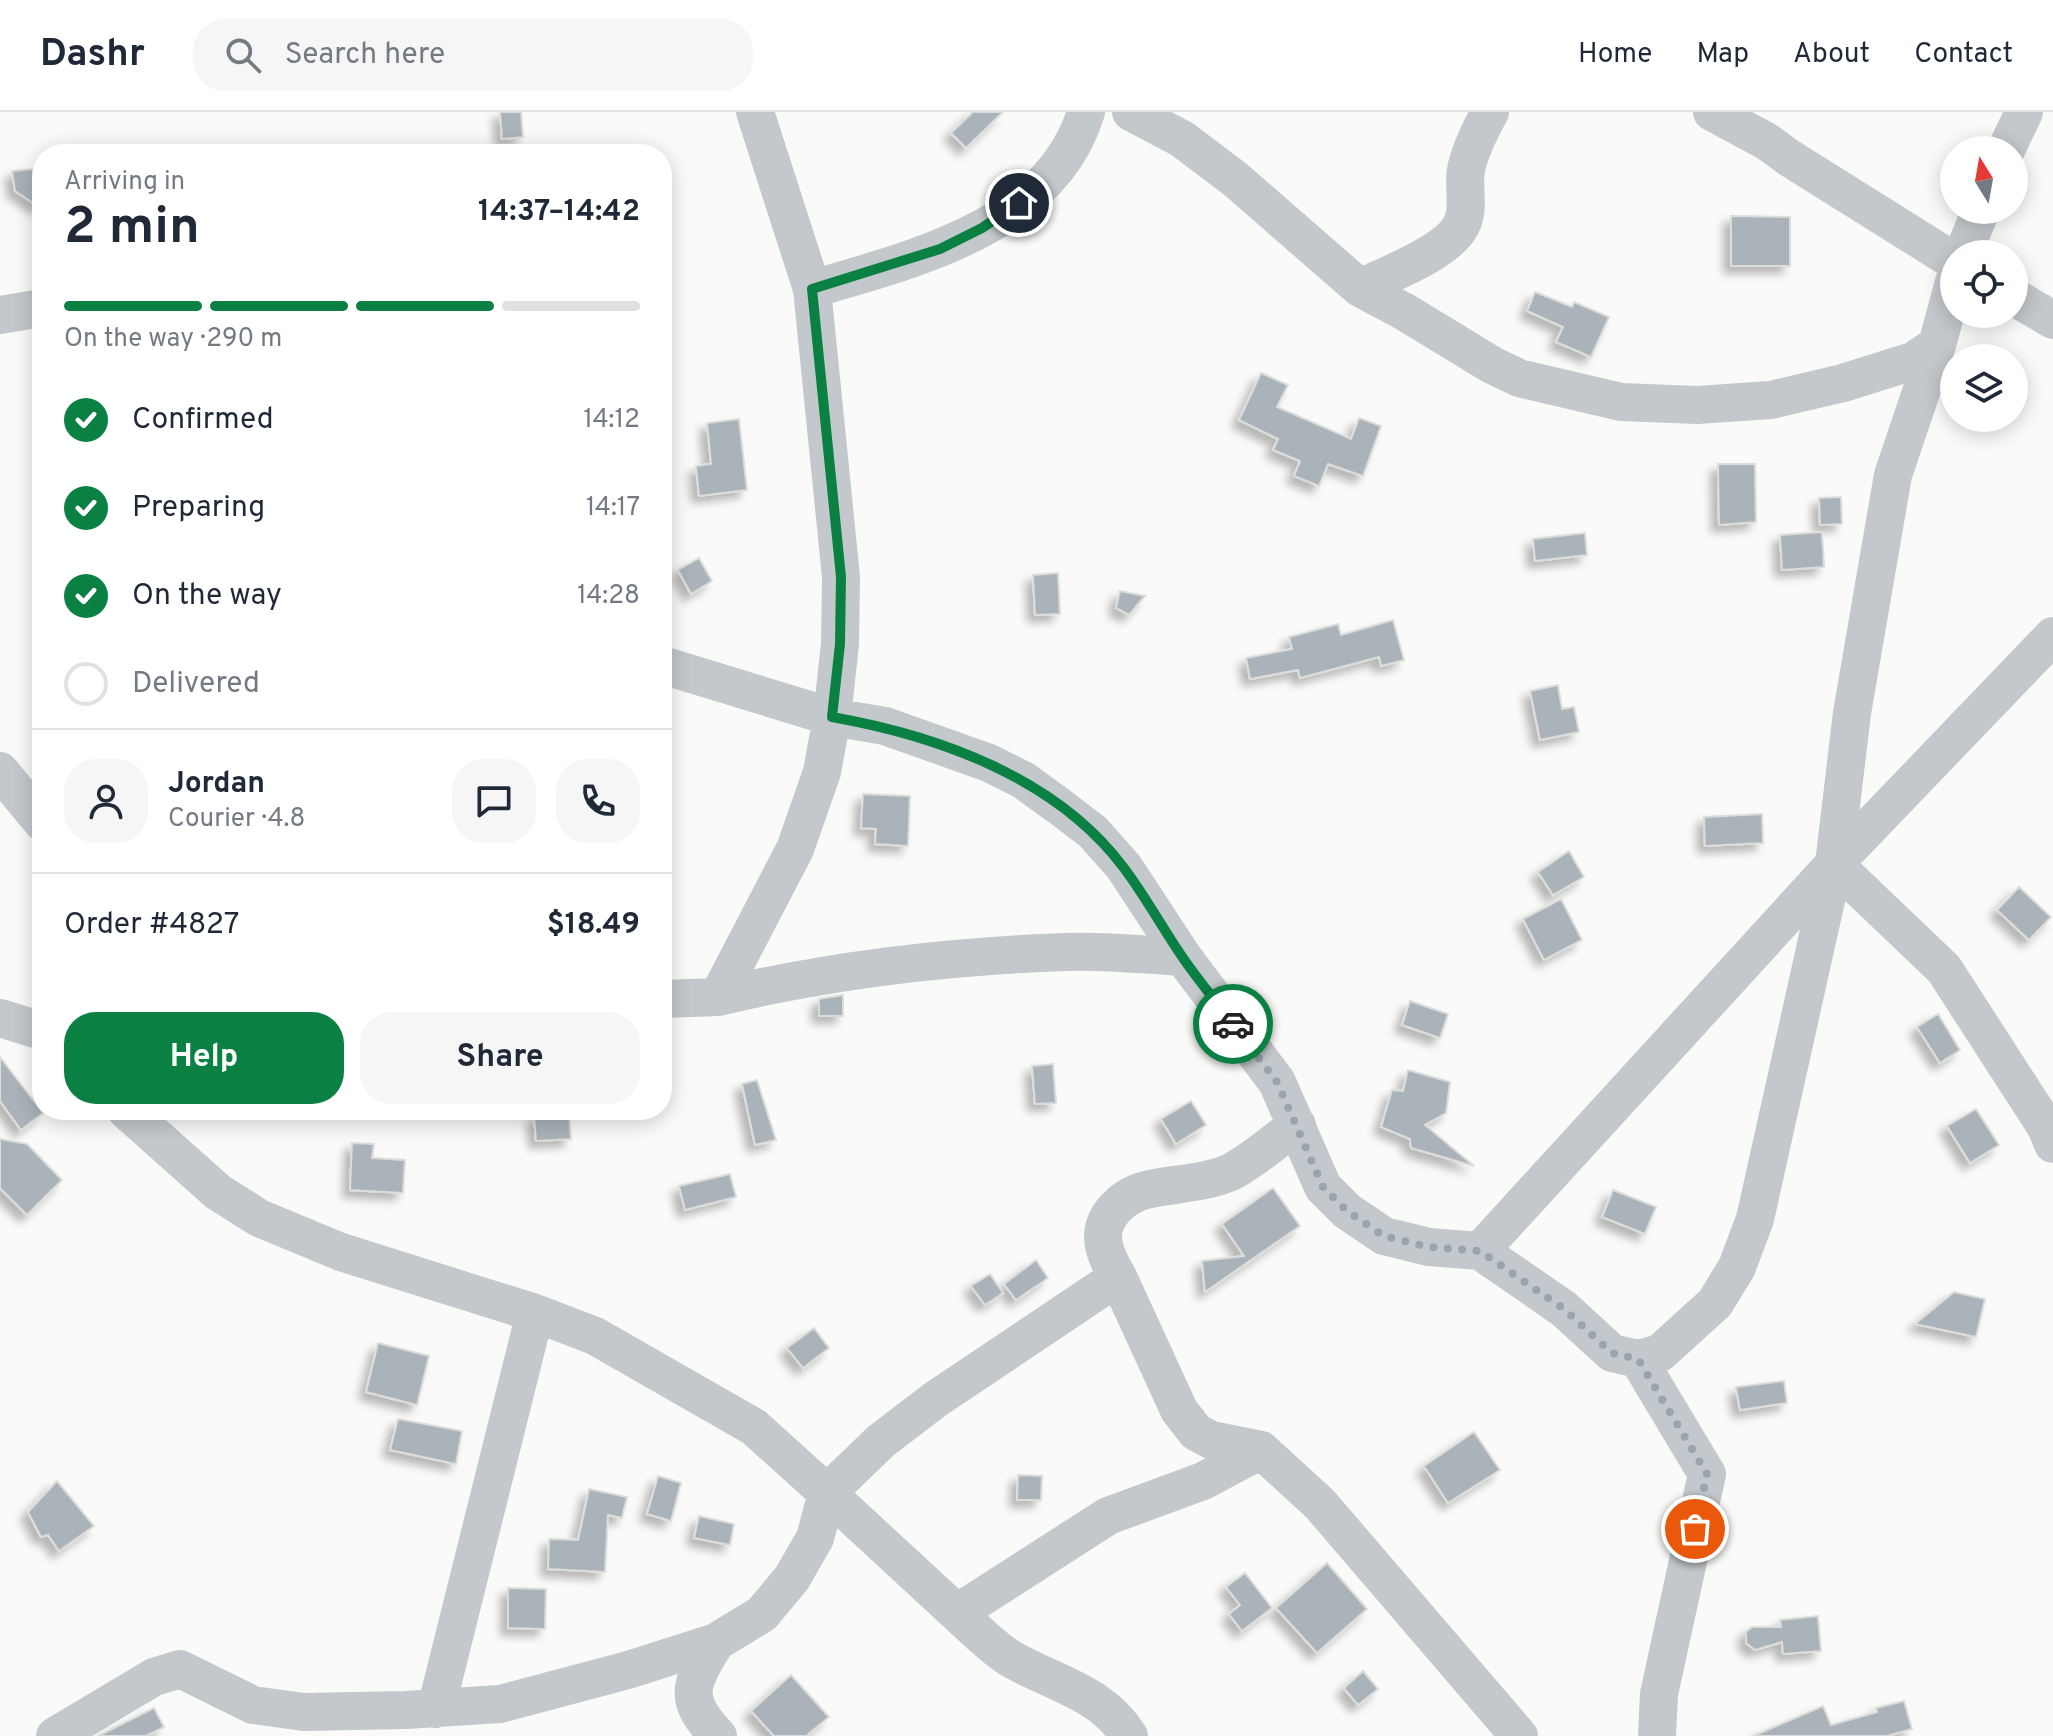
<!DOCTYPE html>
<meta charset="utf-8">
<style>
:root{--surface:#fff;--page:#f6f6f7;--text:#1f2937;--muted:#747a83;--line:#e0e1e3;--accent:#0b8043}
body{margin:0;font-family:Overpass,sans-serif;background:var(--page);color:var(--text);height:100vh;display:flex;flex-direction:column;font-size:30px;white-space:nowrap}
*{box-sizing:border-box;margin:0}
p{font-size:26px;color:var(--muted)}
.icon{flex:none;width:44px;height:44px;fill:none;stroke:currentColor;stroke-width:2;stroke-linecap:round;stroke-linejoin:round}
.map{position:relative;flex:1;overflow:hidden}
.details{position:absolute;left:32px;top:32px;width:640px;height:976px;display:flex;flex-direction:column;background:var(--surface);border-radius:32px;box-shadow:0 4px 20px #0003}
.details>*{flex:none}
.needle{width:52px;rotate:349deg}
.controls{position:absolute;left:1940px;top:24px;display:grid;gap:16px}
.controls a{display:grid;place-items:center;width:88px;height:88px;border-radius:50%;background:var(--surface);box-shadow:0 4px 20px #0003;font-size:40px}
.pin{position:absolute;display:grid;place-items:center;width:68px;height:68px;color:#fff;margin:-34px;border:4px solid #fff;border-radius:50%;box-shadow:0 2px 8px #0007}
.courier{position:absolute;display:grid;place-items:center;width:80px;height:80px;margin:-40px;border:6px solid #0b8043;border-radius:50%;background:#fff;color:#222;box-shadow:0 2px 10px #0007}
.headline em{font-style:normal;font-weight:700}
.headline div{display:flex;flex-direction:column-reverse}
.headline{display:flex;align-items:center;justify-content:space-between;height:136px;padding:0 32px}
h1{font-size:52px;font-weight:700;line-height:60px}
.bar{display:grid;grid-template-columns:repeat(4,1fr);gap:12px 8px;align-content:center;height:96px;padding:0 32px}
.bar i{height:10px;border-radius:6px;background:var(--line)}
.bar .selected{background:var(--accent)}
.bar p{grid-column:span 4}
.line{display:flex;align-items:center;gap:20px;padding:0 32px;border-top:2px solid var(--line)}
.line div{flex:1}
.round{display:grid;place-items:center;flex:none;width:84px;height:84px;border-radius:32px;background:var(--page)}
ol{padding:0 32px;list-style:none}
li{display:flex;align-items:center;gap:24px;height:88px}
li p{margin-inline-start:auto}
li .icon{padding:8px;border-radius:50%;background:var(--accent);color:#fff;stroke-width:4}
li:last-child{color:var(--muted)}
li i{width:44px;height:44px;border:4px solid var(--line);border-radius:50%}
.primary-button{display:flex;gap:16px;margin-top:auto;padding:16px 32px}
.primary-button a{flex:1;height:92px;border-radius:32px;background:var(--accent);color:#fff;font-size:32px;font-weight:700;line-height:92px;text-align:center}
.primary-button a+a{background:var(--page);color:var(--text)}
header{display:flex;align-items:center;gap:48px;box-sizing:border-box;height:112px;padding:0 40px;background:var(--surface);border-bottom:2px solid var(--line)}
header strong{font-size:38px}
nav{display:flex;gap:44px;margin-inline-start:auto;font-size:28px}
.search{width:560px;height:72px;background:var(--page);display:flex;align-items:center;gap:20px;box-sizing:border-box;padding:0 28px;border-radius:32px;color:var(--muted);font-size:30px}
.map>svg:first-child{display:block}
.building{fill:#aab3b9;stroke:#dcdcda;stroke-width:2;filter:url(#shadow)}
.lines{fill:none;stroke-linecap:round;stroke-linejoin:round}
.minor{stroke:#c3c8cc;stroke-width:38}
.done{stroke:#99a4ac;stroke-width:8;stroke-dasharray:0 14.4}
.route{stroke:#0b8043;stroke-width:10}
</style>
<header>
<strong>Dashr</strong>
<div class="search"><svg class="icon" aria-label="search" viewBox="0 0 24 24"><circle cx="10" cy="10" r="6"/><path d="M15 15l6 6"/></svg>Search here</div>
<nav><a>Home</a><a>Map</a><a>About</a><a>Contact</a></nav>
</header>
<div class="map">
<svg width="2053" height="1624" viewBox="0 0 2053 1624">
<defs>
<filter id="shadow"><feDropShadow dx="-7" dy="7" stdDeviation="4" flood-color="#0004"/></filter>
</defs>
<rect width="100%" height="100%" fill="#fafaf8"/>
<path class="building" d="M500,0H521L523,25L502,27Z
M973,0H1003L966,36L951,21Z
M42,56V97L15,79L12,59Z
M1731,104L1790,105V154H1731Z
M1535,180L1572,195L1574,190L1609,205L1591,245L1556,230L1563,215L1527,199Z
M1261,261L1288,273L1277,295L1351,327L1359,306L1381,314L1363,364L1328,352L1319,374L1294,364L1300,349L1273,338L1278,327L1239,308Z
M739,307L747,378L699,384L696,354L711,352L707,311Z
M1718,352H1755L1756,410L1719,413Z
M1841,385L1842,412L1820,413L1819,386Z
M1822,420L1824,455L1782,458L1780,423Z
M1585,421L1587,443L1535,449L1533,427Z
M699,446L712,469L691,482L678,458Z
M1058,461L1060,502L1035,503L1033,463Z
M1120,479L1145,484L1129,503L1116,496Z
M1393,508L1404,548L1381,554L1379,545L1300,566L1298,558L1250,567L1246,546L1292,537L1289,525L1338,512L1341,523Z
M1558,573L1562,597L1574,595L1579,620L1540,628L1530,579Z
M863,682L910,684L908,734L875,732L876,717L861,716Z
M1762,702L1763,731L1705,734L1704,705Z
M1569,739L1584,765L1553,783L1538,760Z
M2019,775L2051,805L2029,828L1997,798Z
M1561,787L1582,828L1544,848L1523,807Z
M843,883V904H819V887Z
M1410,889L1448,902L1440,926L1402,913Z
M1938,902L1960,938L1940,951L1917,915Z
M0,945L43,1001L21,1018L0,989Z
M1053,952L1056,991L1035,992L1032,954Z
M1408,958L1450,970L1446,1001L1425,1013L1474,1054L1411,1036L1410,1027L1381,1015L1392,978L1403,979Z
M757,968L776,1028L755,1033L742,972Z
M1191,989L1206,1013L1176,1032L1161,1007Z
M1976,997L1999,1033L1970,1051L1947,1014Z
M569,1001L571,1027L536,1029L534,1003Z
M0,1027L27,1032L62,1068L27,1103L0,1076Z
M352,1031L374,1032L372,1046L405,1048L403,1081L350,1078Z
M730,1062L736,1085L685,1098L679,1074Z
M1273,1076L1300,1114L1205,1180L1202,1149L1244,1144L1222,1112Z
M1613,1078L1656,1095L1645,1122L1602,1105Z
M1036,1148L1048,1166L1016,1188L1004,1172Z
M990,1162L1003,1181L985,1193L971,1174Z
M1954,1180L1985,1187L1976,1225L1915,1212Z
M814,1216L829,1236L803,1256L787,1236Z
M378,1231L429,1244L417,1293L366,1280Z
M1784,1269L1787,1291L1740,1298L1736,1275Z
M398,1307L462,1319L456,1352L390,1338Z
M1474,1320L1500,1358L1448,1391L1424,1354Z
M1018,1363L1042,1364L1041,1388H1017Z
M658,1364L681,1371L671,1409L647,1402Z
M57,1369L94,1414L59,1439L48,1423L41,1425L28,1400Z
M589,1377L627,1385L622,1406L608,1403L605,1460L548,1457L549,1427L578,1428Z
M699,1404L734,1412L730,1433L694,1426Z
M1327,1451L1367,1497L1317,1541L1276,1496Z
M1245,1461L1272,1496L1242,1519L1229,1502L1240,1493L1226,1475Z
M508,1476L546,1477L545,1517L508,1516Z
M1818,1504L1821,1539L1783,1542L1782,1530L1755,1538L1746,1531V1520L1752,1515H1781L1780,1508Z
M1363,1559L1378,1577L1358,1593L1344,1576Z
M791,1563L829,1605L806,1624H774L751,1599Z
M1904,1589L1912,1617L1887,1624H1753L1823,1594L1831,1613L1877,1600L1876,1596Z
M154,1596L164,1615L146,1624H98Z"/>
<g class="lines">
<path class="minor" d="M1131,0L1182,27L1235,67L1360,176L1405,200L1492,253L1519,266L1621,290L1697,293L1771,288L1843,271L1913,249L1937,233
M1712,0L1766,29L1788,45L1954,149
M2006,38L2024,0
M1963,142L1981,98
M1360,176C1388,162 1453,139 1463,109C1469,94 1463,74 1466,58C1470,38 1480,18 1490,0
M812,177C914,147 1051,115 1086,0
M2014,185L2053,208
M0,203L42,196
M662,553L832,605L885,614L989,651L1023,668L1059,694L1093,720L1124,755L1183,845L1277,970L1323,1075L1347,1099L1384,1124L1429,1135L1480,1139L1564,1197L1612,1241L1638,1247L1660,1241L1715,1191L1737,1155L1755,1107L1834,752L1852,601L1893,363L1937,233L1954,170
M0,659L42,710
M1834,752L1944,857L2046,1015L2053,1032
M718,885C831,858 950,844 1066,840C1104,838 1144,843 1183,845
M662,887L718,885L795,737L822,660L832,605L840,532L841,465L812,177L755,0
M0,906L42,919
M126,998L218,1080L259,1106L341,1140L535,1201L595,1224L754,1315L827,1381L881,1329L936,1287L1118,1165C1111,1153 1103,1139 1103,1125C1103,1102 1125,1083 1146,1078C1174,1071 1204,1072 1231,1060C1254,1048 1276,1028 1297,1013
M1480,1139L1834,752L2053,524
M1118,1165L1179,1298L1196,1320L1211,1328L1261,1338L1320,1392L1519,1624
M1638,1247L1707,1362L1659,1582L1657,1624
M957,1501L1108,1404L1203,1369L1261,1338
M716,1530C691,1571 681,1586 718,1624
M436,1597L535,1201
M55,1624L154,1565L180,1557L253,1593L304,1600L406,1598L500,1592L628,1558L716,1530L762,1502L792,1466L815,1426L827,1381L983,1525C991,1532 999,1539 1008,1545C1051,1571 1101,1579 1129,1624"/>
</g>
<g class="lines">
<path class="done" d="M1233,912L1277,970L1323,1075L1347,1099L1384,1124L1429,1135L1480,1139L1564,1197L1612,1241L1638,1247L1707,1362L1695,1417"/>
<path class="route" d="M1019,91L982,116L940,137L812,177L841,465L840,532L832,605C939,624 1057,666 1124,756C1145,784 1162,815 1181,843C1197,867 1216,889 1233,912"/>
</g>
</svg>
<div class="controls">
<a><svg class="needle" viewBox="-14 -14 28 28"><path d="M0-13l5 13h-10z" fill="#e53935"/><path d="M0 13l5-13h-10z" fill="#747a83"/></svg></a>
<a><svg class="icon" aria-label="locate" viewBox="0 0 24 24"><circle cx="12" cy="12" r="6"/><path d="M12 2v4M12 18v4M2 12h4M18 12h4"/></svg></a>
<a><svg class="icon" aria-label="layers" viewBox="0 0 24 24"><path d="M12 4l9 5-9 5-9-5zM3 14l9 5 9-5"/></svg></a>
</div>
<div class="pin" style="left:1695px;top:1417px;background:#ea580c"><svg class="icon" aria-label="bag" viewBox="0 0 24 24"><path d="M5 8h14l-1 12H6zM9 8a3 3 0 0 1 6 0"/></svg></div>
<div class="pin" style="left:1019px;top:91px;background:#1f2937"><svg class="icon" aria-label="home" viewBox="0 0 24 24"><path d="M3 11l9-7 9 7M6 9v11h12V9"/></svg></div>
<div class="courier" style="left:1233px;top:912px"><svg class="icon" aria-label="car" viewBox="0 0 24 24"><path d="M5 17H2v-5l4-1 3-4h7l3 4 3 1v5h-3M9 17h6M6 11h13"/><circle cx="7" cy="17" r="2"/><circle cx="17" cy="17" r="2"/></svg></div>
<section class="details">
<div class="headline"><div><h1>2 min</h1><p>Arriving in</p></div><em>14:37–14:42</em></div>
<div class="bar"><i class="selected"></i><i class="selected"></i><i class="selected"></i><i></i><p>On the way · 290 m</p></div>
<ol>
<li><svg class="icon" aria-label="check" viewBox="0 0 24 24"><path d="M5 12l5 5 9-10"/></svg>Confirmed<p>14:12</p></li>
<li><svg class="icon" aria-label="check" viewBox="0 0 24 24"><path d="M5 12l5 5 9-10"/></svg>Preparing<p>14:17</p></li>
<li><svg class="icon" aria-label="check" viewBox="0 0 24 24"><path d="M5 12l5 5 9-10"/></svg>On the way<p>14:28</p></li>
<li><i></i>Delivered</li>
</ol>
<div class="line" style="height:144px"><a class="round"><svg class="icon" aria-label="person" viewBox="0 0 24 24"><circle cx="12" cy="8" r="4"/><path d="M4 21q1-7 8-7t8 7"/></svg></a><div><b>Jordan</b><p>Courier · 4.8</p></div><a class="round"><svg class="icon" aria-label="chat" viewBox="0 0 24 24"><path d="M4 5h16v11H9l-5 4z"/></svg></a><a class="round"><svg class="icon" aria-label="phone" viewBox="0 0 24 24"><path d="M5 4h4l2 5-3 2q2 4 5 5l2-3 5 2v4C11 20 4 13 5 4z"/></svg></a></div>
<div class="line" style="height:104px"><div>Order #4827</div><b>$18.49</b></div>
<div class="primary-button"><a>Help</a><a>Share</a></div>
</section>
</div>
